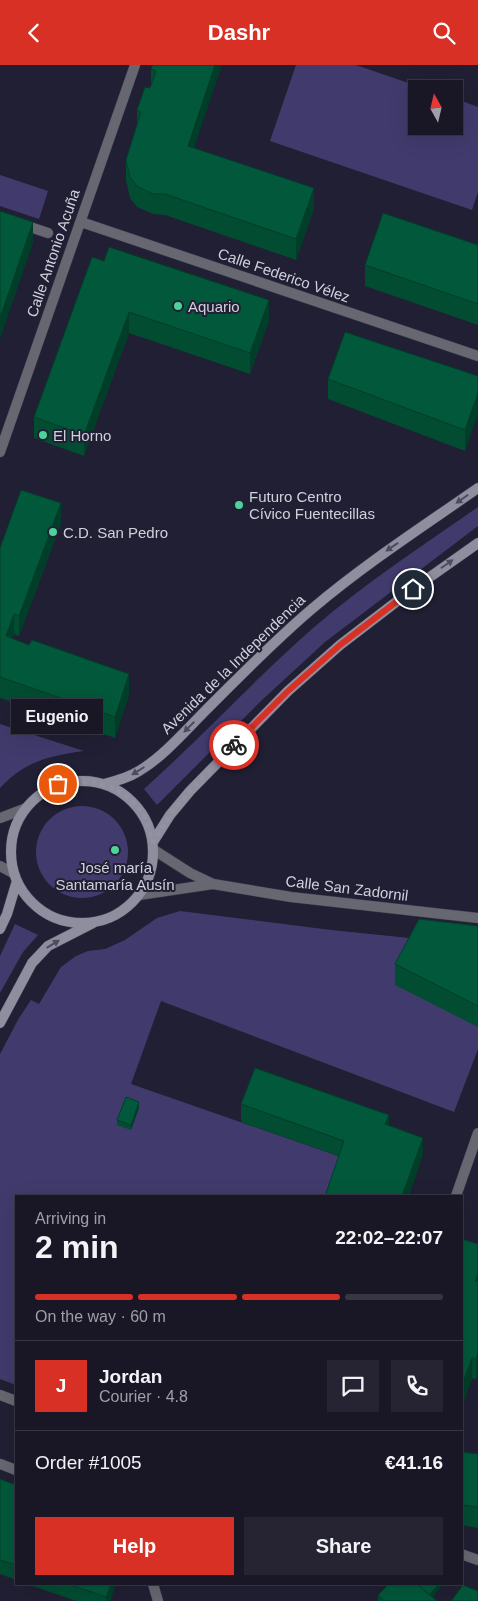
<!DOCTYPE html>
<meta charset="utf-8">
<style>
:root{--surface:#191726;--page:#262432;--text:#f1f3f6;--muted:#9f9fa7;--line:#373643;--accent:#d93025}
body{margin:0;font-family:Helvetica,sans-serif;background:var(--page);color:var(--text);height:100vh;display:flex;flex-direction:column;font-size:19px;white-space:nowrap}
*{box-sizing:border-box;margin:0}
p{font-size:16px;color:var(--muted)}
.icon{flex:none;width:28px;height:28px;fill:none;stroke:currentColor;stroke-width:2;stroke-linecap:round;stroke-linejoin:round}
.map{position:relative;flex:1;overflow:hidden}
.side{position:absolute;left:15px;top:1130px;width:448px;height:390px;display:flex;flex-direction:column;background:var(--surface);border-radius:0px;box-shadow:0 5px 20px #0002,0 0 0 1px var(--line)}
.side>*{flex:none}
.needle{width:32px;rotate:352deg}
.tools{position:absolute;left:408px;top:15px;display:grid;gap:10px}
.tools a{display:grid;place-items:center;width:55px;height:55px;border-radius:0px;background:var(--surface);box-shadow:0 5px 20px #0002,0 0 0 1px var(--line);font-size:25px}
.pin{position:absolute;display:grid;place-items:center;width:42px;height:42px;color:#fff;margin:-21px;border:2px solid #fff;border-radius:50%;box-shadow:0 1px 5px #0007}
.courier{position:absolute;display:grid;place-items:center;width:50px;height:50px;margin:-25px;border:4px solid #d93025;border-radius:50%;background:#fff;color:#222;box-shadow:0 1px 6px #0007}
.bubble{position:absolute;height:35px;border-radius:0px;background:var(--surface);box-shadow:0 5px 20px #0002,0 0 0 1px var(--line);font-size:16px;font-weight:700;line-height:35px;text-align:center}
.overview em{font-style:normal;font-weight:700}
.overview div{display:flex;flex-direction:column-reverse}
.overview{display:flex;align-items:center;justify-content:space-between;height:85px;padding:0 20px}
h1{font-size:32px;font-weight:700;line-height:38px}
.bar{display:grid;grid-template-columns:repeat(4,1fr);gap:8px 5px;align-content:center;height:60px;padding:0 20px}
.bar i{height:6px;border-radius:4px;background:var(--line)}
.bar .current{background:var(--accent)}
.bar p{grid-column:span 4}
.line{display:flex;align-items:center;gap:12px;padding:0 20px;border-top:1px solid var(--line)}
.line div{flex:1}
.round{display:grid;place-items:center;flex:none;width:52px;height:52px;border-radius:0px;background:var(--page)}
.primary-button{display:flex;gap:10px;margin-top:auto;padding:10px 20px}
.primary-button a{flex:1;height:58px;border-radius:0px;background:var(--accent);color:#fff;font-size:20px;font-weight:700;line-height:58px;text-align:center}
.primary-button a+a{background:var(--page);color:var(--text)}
header{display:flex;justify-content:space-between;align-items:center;height:65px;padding:0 20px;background:var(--accent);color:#fff;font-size:22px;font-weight:700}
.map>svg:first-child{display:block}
.green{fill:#413b6d}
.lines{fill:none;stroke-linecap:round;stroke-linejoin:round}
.street-casing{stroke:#3d3b4e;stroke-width:11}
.secondary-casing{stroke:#3d3b4e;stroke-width:11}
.street{stroke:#676771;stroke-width:10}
.secondary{stroke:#8f8e9f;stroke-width:10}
.wall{fill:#024c32}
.shaded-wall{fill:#013e29}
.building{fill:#02583a;stroke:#013e29}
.oneway{fill:#4d4b5e}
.done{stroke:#9392a2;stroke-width:5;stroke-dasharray:0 9}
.route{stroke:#d93025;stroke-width:6}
.poi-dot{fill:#4dd39a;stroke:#211f33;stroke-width:2}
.labels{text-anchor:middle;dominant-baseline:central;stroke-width:4;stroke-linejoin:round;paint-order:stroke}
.street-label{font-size:15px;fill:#d0d0dd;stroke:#211f33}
.poi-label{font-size:15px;fill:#d0d0dd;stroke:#211f33;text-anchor:start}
</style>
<header><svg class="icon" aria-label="back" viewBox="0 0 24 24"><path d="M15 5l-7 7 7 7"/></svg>Dashr<svg class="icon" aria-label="search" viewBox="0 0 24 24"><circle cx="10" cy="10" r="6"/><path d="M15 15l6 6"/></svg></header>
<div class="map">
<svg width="478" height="1536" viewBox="0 0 478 1536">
<rect width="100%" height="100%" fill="#211f33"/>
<path class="green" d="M296,0H356L426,24H416V61H454V33L478,42V127L472,145L270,76Z
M0,110L48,126L39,154L0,141Z
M478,442V461L325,577L262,635L157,740L144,724C202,672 254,615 312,564C364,519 422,481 478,442Z
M0,659L84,686C49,691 25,696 0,723Z
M36 787a46 46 0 1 1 92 0a46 46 0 1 1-92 0Z
M180,846L331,865L419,874L478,962V984L454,1047L161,936L131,1019L344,1093L331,1131H16V1320L0,1314V989L19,953L31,935L39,939L61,902L76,891L88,886L105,884L125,875L157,853Z
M15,859L38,870L23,887L0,928V891Z"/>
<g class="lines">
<g class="street-casing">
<path id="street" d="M0,152L48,168
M81,157L478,291
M0,387L135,0
M0,753L24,744
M154,785L190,808L213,819L291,832L478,853
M0,801L13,808
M139,830L213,819
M456,1131L478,1068
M0,1330L16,1336
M0,1399L16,1405
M461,1489L478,1495
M153,1519L158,1536"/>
</g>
<g class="secondary-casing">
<path id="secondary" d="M11 787a71 71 0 1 1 142 0a71 71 0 1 1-142 0Z
M104,719C116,716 128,713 139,706C163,692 186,665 206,645C241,610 275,575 313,543C365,499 422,462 478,423
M153,777L170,750L190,726L288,626L340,580L413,524L478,478
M0,864L7,849L16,819
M0,958L32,898L48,881L93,858"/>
</g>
<use href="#street" class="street"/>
<use href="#secondary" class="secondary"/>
</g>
<path class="wall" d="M152,0L194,83L314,144L296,195L165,150L153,149L137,142L130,133L126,115V95L137,60V45L150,23L151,19V4Z
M478,180V260L365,221V200Z
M104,196L269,256L250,309L129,268L84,391L34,373V352Z
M478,311L465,386L328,334V314Z
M61,459L19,571L14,569L12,574L129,630L115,673L0,633V483Z
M478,861V962L395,920V899Z
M241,1039L389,1060L423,1090L339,1091L241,1057Z
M139,1043L131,1065L117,1060V1055Z
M461,1176L478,1179L476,1315L472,1313L462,1341L461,1354Z
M461,1387L478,1389V1463L461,1460Z
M0,1414L16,1420V1515L0,1509Z
M27,1519H116L110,1536H76Z
M378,1530L432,1532L436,1536H378Z"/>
<path class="shaded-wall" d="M215,0H222L188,101V81Z
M314,123V144L296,195V174Z
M33,157V178L0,274V253Z
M269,235V256L250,309V288Z
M129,247V268L84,391V370Z
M478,328V349L465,386V365Z
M61,438V459L19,571V551Z
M14,549V569L6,592V571Z
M129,609V630L115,673V652Z
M139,1037V1043L131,1065V1060Z
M389,1050V1068L385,1059Z
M423,1073V1090L409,1131H402Z
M478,1208V1228L475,1216Z
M478,1287V1308L476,1315V1294Z
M472,1293V1313L462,1341L461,1354V1322Z
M111,1519H116L110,1536H106V1532Z
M439,1519H444L429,1536L427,1533Z"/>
<path class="building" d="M152,0H215L188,81L314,123L296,174L165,129H153L137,121L130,112L126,95L141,47L137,45L145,22L150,23L156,6L151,4Z
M0,146L33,157L0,253Z
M383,148L478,180V239L365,200Z
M109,182L269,235L250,288L129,247L84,370L34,352L92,192L104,196Z
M345,267L478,311V328L465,365L328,314Z
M21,425L61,438L19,551L14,549L6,571L29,580L32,575L129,609L115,652L0,612V483Z
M419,854L478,861V941L395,899Z
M255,1003L389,1050L385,1059L423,1073L402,1131H325L344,1076L241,1039Z
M126,1032L139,1037L131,1060L117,1055Z
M462,1174L478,1179V1208L475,1216L478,1217V1287L476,1294L472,1293L461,1322Z
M461,1387L478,1389V1442L461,1440Z
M0,1414L16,1420V1500L0,1495Z
M68,1519H111L106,1532Z
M389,1519H417L437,1536H385L378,1530Z
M422,1519H439L429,1530L420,1521Z
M463,1520L478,1526V1536H451Z"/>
<defs><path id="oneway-solid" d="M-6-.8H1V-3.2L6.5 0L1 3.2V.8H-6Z" transform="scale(1.25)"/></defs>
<g class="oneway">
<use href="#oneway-solid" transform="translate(462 434) rotate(145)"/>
<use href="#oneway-solid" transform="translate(392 482) rotate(146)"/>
<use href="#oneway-solid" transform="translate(447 499) rotate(-35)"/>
<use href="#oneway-solid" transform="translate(189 662) rotate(135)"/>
<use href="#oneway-solid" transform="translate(138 706) rotate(148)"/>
<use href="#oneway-solid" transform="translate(53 879) rotate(-31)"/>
</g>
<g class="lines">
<path class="done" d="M58,719C93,712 124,720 144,751C148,759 150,769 153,777L170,750L190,726L234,680"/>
<path class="route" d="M234,680L288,626L340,580L413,524"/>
</g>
<g class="poi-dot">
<circle cx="178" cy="241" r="5"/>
<circle cx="43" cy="370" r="5"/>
<circle cx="239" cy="440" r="5"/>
<circle cx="53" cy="467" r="5"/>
<circle cx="115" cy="785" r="5"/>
</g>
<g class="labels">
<g class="street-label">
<text transform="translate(53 188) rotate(-71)">Calle Antonio Acuña</text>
<text transform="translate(284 210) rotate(19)">Calle Federico Vélez</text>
<text transform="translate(233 599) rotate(-44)">Avenida de la Independencia</text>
<text transform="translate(347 823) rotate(7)">Calle San Zadornil</text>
</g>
<g class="poi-label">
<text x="188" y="241">Aquario</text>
<text x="53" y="370">El Horno</text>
<text x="249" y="431">Futuro Centro<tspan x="249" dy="17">Cívico Fuentecillas</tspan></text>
<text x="63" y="467">C.D. San Pedro</text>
<text x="115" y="802" text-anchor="middle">José maría<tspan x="115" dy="17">Santamaría Ausín</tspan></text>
</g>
</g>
</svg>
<div class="tools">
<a><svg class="needle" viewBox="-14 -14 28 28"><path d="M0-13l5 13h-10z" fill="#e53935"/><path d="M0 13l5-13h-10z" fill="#9f9fa7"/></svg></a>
</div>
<div class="pin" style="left:58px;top:719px;background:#ea580c"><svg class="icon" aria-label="bag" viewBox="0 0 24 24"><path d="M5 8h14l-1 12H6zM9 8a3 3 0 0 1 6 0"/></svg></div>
<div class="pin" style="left:413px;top:524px;background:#1f2937"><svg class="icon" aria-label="home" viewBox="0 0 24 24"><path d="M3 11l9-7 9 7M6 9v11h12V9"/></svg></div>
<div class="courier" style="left:234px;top:680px"><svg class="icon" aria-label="bike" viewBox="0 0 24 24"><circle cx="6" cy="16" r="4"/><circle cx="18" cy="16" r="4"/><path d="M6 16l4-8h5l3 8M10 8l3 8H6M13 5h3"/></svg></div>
<div class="bubble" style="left:11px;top:634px;width:92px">Eugenio</div>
<section class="side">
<div class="overview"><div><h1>2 min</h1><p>Arriving in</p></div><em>22:02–22:07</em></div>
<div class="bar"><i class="current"></i><i class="current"></i><i class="current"></i><i></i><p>On the way · 60 m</p></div>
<div class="line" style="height:90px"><b class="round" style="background:var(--accent);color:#fff">J</b><div><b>Jordan</b><p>Courier · 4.8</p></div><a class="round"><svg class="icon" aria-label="chat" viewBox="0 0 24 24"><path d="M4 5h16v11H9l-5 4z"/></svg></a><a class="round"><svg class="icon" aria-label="phone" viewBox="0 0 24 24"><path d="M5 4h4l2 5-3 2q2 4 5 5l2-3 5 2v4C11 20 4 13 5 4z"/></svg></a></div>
<div class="line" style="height:65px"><div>Order #1005</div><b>€41.16</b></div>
<div class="primary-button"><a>Help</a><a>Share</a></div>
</section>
</div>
